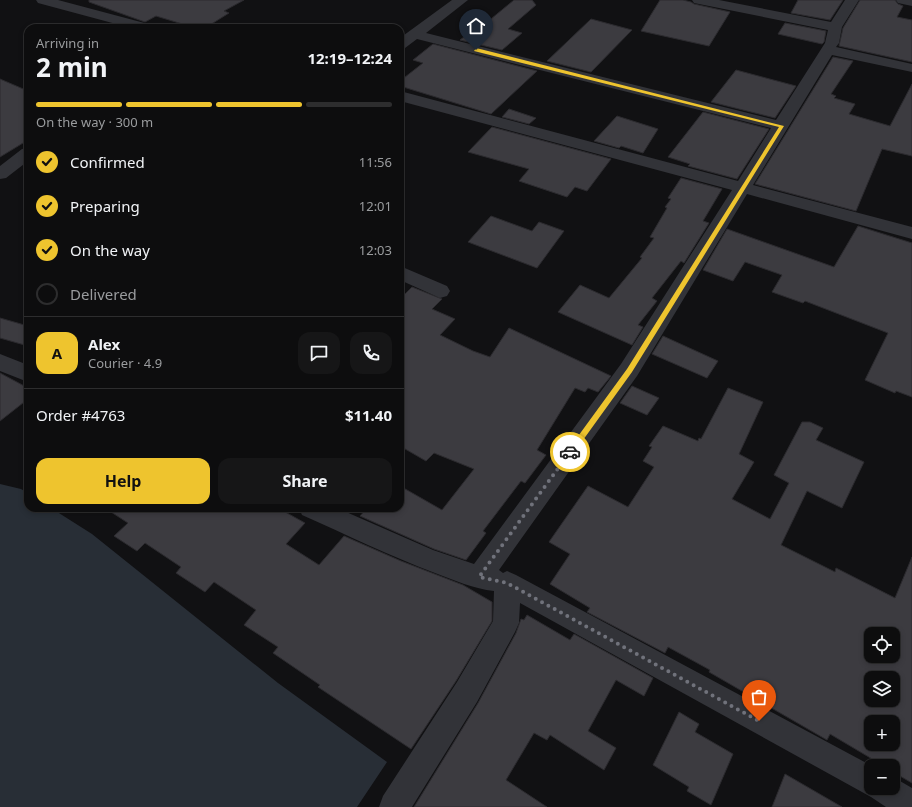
<!DOCTYPE html>
<meta charset="utf-8">
<style>
:root{--surface:#0d0d0e;--page:#161617;--text:#f1f3f6;--muted:#9a9c9e;--line:#2d2d2e;--accent:#eec42e}
body{margin:0;font-family:"Noto Sans",sans-serif;background:var(--page);color:var(--text);height:100vh;display:flex;flex-direction:column;font-size:15px;white-space:nowrap}
*{box-sizing:border-box;margin:0}
p{font-size:13px;color:var(--muted)}
.icon{flex:none;width:22px;height:22px;fill:none;stroke:currentColor;stroke-width:2;stroke-linecap:round;stroke-linejoin:round}
.map{position:relative;flex:1;overflow:hidden}
.panel{position:absolute;left:24px;top:24px;width:380px;height:488px;display:flex;flex-direction:column;background:var(--surface);border-radius:12px;box-shadow:0 2px 6px #0003,0 0 0 1px var(--line)}
.panel>*{flex:none}
.fabs{position:absolute;left:864px;top:627px;display:grid;gap:8px}
.fabs a{display:grid;place-items:center;width:36px;height:36px;border-radius:8px;background:var(--surface);box-shadow:0 2px 6px #0003,0 0 0 1px var(--line);font-size:20px}
.pin{position:absolute;display:grid;place-items:center;width:34px;height:34px;color:#fff;margin:-41px -17px;border-radius:50% 50% 50% 0;rotate:-45deg;box-shadow:0 0 4px #0007}
.pin .icon{rotate:45deg}
.courier{position:absolute;display:grid;place-items:center;width:40px;height:40px;margin:-20px;border:3px solid #eec42e;border-radius:50%;background:#fff;color:#222;box-shadow:0 1px 5px #0007}
.summary em{font-style:normal;font-weight:700}
.summary div{display:flex;flex-direction:column-reverse}
.summary{display:flex;align-items:center;justify-content:space-between;height:68px;padding:0 12px}
h1{font-size:26px;font-weight:700;line-height:30px}
.bar{display:grid;grid-template-columns:repeat(4,1fr);gap:6px 4px;align-content:center;height:48px;padding:0 12px}
.bar i{height:5px;border-radius:3px;background:var(--line)}
.bar .on{background:var(--accent)}
.bar p{grid-column:span 4}
.line{display:flex;align-items:center;gap:10px;padding:0 12px;border-top:1px solid var(--line)}
.line div{flex:1}
.round{display:grid;place-items:center;flex:none;width:42px;height:42px;border-radius:12px;background:var(--page)}
ol{padding:0 12px;list-style:none}
li{display:flex;align-items:center;gap:12px;height:44px}
li p{margin-inline-start:auto}
li .icon{padding:4px;border-radius:50%;background:var(--accent);color:#111;stroke-width:4}
li:last-child{color:var(--muted)}
li i{width:22px;height:22px;border:2px solid var(--line);border-radius:50%}
.cta{display:flex;gap:8px;margin-top:auto;padding:8px 12px}
.cta a{flex:1;height:46px;border-radius:12px;background:var(--accent);color:#111;font-size:16px;font-weight:700;line-height:46px;text-align:center}
.cta a+a{background:var(--page);color:var(--text)}
.map>svg:first-child{display:block}
.water{fill:#282e36}
.building{fill:#3c3b40;stroke:#2c2b2f;fill-rule:evenodd}
.lines{fill:none;stroke-linecap:round;stroke-linejoin:round}
.minor{fill:#323338;fill-rule:evenodd}
.route{fill:#eec42e}
.done{stroke:#70727b;stroke-width:4;stroke-dasharray:0 7.2}
</style>
<div class="map">
<svg width="912" height="807" viewBox="0 0 912 807">
<rect width="100%" height="100%" fill="#111113"/>
<path class="water" d="M0,484L21,489L28,493V508H51L92,534L278,683L387,762L357,807H0Z"/>
<path class="building" d="M89,0H244L224,11L229,13L205,28L192,25L189,26L156,16L145,22L89,2Z
M514,0H532L536,5L508,29L522,33L502,50L460,40L477,27L480,28Z
M660,0H683L691,2L694,4L730,12L709,46L641,31Z
M798,0H843L830,20L791,13Z
M860,0H895L898,4L903,6L897,17L912,20V62L839,46L843,28Z
M591,19L632,30L591,72L547,61Z
M785,23L826,31L824,42L822,44L778,34Z
M433,44L537,71L491,114L400,86V81L423,63L413,60Z
M833,57L853,61L831,94L836,96L834,98L855,104L849,114L890,126L912,84V156L882,149L856,211L755,184Z
M736,70L796,86L775,118L711,102Z
M0,79L28,91V140L0,157Z
M509,109L536,118L529,124L502,117Z
M703,112L769,129L737,179L688,166L690,164L668,157Z
M617,116L658,129L643,153L621,146L619,148L594,141Z
M492,127L611,159L587,191L575,187L567,197L519,181L529,169L468,152Z
M681,178L722,189L703,221L709,223L684,263L681,261L652,298L657,301L638,325L643,327L632,345L558,312L580,285L609,298L642,258L640,257L654,238L650,237L667,208L665,207L671,199L668,198Z
M491,216L532,231L539,222L564,231L537,268L468,242Z
M858,226L912,243V397L896,391L895,393L865,380L888,333L805,301L803,303L772,292L782,275L745,262L733,281L703,270L727,229L834,267Z
M412,287L442,299L432,309L455,319L440,335L473,351L490,357L509,328L611,376L598,392L588,388L585,392L575,388L537,450L546,455L525,483L521,481L483,531L486,533L466,560L434,549L360,516L367,508H400V486L442,510L474,469L434,453L426,461L400,446V299Z
M0,318L28,326V346L0,338Z
M663,336L718,361L707,378L652,354Z
M0,373L28,388V399L0,421Z
M632,386L659,398L647,415L620,403Z
M728,388L763,402L739,454L754,462L732,499L770,519L789,483L774,475L802,422H810L823,428L816,440L864,462L842,508L807,491L781,545L835,572L836,568L895,598L912,557V783L893,772V766H884L830,734L827,740L709,672L710,670L668,647L665,653L587,612L590,608L550,584L570,554L549,542L588,486L628,507L654,467L643,461L652,447L649,446L663,426L698,441L699,438L701,439ZM871,634H893V656H871ZM871,678H893V700H871ZM871,722H893V744H871Z
M105,508H278L305,523L286,544L319,565L344,536L401,561L463,585L492,602V621L456,681L411,749L318,687L320,685L273,653L278,647L244,625L256,610L214,582L205,592L176,573L181,567L145,543L137,551L114,536L128,523Z
M527,615L570,640L574,634L653,678L644,696L616,680L588,731L616,748L604,770L550,735L547,740L534,733L506,780L547,807H414L478,703L516,633L521,619L524,620Z
M679,712L699,724L695,732L733,754L711,805L687,791L689,787L653,765Z
M785,774L842,807H772Z"/>
<g class="lines">
<path class="minor" d="M36,0H58L152,25L154,28H131L38,3Z
M452,0H468L426,33L776,120L825,43L828,30L699,4L694,3L692,0H719L831,22L845,0H859L842,27L839,43L836,47L912,64V72L832,55L753,185L912,227V239L747,194L637,376L499,570L503,573L507,571L516,575L872,766L871,788H893V777L912,788V807H886L871,797L520,603L519,623L515,632L477,702L412,807H379L383,796L457,682L493,621L494,591C474,589 454,580 435,573C390,556 347,535 302,515L299,508H337L433,550L474,564L621,364L732,190L400,101V91L738,181L771,128L417,39L405,48L400,49V38Z
M896,0H912V6L898,3Z
M28,148V161L6,178L0,179V166L22,149Z
M400,266L447,286L450,291L447,296L440,298L400,280Z
M0,354L28,365V382L0,371Z"/>
</g>
<path class="route" d="M476,48L784,126L632,372L573,454H568V450L627,369L779,127L474,51Z"/>
<g class="lines">
<path class="done" d="M570,452L479,577L507,583L759,721"/>
</g>
</svg>
<div class="fabs">
<a><svg class="icon" aria-label="locate" viewBox="0 0 24 24"><circle cx="12" cy="12" r="6"/><path d="M12 2v4M12 18v4M2 12h4M18 12h4"/></svg></a>
<a><svg class="icon" aria-label="layers" viewBox="0 0 24 24"><path d="M12 4l9 5-9 5-9-5zM3 14l9 5 9-5"/></svg></a>
<a>+</a>
<a>−</a>
</div>
<div class="pin" style="left:759px;top:721px;background:#ea580c"><svg class="icon" aria-label="bag" viewBox="0 0 24 24"><path d="M5 8h14l-1 12H6zM9 8a3 3 0 0 1 6 0"/></svg></div>
<div class="pin" style="left:476px;top:50px;background:#1f2937"><svg class="icon" aria-label="home" viewBox="0 0 24 24"><path d="M3 11l9-7 9 7M6 9v11h12V9"/></svg></div>
<div class="courier" style="left:570px;top:452px"><svg class="icon" aria-label="car" viewBox="0 0 24 24"><path d="M5 17H2v-5l4-1 3-4h7l3 4 3 1v5h-3M9 17h6M6 11h13"/><circle cx="7" cy="17" r="2"/><circle cx="17" cy="17" r="2"/></svg></div>
<section class="panel">
<div class="summary"><div><h1>2 min</h1><p>Arriving in</p></div><em>12:19–12:24</em></div>
<div class="bar"><i class="on"></i><i class="on"></i><i class="on"></i><i></i><p>On the way · 300 m</p></div>
<ol>
<li><svg class="icon" aria-label="check" viewBox="0 0 24 24"><path d="M5 12l5 5 9-10"/></svg>Confirmed<p>11:56</p></li>
<li><svg class="icon" aria-label="check" viewBox="0 0 24 24"><path d="M5 12l5 5 9-10"/></svg>Preparing<p>12:01</p></li>
<li><svg class="icon" aria-label="check" viewBox="0 0 24 24"><path d="M5 12l5 5 9-10"/></svg>On the way<p>12:03</p></li>
<li><i></i>Delivered</li>
</ol>
<div class="line" style="height:72px"><b class="round" style="background:var(--accent);color:#111">A</b><div><b>Alex</b><p>Courier · 4.9</p></div><a class="round"><svg class="icon" aria-label="chat" viewBox="0 0 24 24"><path d="M4 5h16v11H9l-5 4z"/></svg></a><a class="round"><svg class="icon" aria-label="phone" viewBox="0 0 24 24"><path d="M5 4h4l2 5-3 2q2 4 5 5l2-3 5 2v4C11 20 4 13 5 4z"/></svg></a></div>
<div class="line" style="height:52px"><div>Order #4763</div><b>$11.40</b></div>
<div class="cta"><a>Help</a><a>Share</a></div>
</section>
</div>
